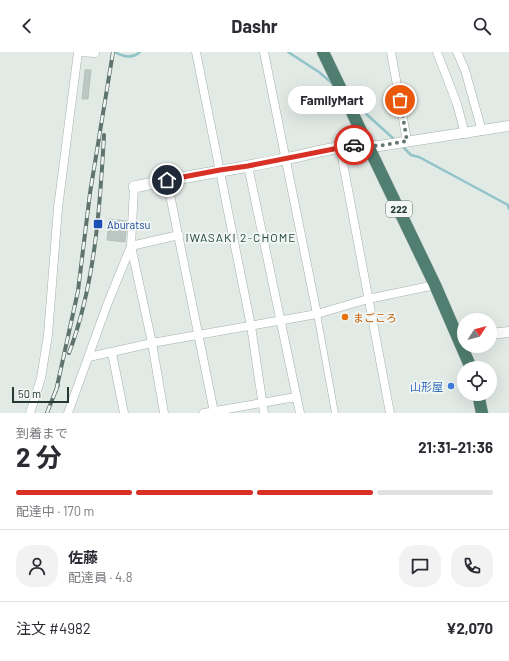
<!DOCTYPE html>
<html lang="ja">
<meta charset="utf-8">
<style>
:root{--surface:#fff;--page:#f2f2f3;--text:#2b2b33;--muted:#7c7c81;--line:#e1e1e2;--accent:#d93025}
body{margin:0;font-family:Barlow,"Noto Sans JP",sans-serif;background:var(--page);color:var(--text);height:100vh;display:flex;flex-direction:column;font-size:15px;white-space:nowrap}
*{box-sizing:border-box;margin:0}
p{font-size:13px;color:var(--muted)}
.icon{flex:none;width:22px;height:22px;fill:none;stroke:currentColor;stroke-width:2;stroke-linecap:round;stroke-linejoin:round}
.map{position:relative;height:361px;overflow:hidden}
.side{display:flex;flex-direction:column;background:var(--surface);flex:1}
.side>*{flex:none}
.needle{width:26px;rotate:54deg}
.fabs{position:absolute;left:457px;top:261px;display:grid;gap:8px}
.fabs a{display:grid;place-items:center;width:40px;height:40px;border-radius:50%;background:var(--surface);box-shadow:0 4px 16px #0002;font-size:20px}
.scale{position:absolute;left:12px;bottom:10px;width:57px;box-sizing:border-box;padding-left:4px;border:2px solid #243932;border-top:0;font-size:11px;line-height:14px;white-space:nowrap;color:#243932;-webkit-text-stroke:3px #f2f7f4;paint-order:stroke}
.pin{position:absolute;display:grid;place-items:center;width:34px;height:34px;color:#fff;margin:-17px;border:2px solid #fff;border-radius:50%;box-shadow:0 1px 4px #0007}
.courier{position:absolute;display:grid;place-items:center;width:40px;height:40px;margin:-20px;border:3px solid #d93025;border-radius:50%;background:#fff;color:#222;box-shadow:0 1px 5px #0007}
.bubble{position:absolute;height:28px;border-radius:14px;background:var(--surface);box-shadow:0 4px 16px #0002;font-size:13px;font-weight:700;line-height:28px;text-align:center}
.head em{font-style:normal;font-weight:700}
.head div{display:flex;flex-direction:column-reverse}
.head{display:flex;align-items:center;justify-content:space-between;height:68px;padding:0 16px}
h1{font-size:26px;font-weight:700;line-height:30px}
.bar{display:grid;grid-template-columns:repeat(4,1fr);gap:6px 4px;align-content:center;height:48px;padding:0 16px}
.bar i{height:5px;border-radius:3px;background:var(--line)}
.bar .selected{background:var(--accent)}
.bar p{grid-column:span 4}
.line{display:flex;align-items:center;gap:10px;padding:0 16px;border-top:1px solid var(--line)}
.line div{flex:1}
.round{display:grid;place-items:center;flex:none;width:42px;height:42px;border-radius:16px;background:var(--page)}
header{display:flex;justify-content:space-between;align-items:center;height:52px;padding:0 16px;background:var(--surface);font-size:18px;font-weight:700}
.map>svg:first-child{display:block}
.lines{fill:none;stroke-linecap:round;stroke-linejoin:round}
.stream{stroke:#91c3c8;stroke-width:2.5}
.building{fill:#bac7c2;stroke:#b5c3bc}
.pedestrian-casing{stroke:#a5b1ac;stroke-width:7}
.minor-casing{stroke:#a5b1ac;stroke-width:9}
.tertiary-casing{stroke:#a5b1ac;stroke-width:11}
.secondary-casing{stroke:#a2b4ad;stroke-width:12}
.trunk-casing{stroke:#bdc4c2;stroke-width:13}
.pedestrian{stroke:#fff;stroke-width:6}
.minor{stroke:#fff;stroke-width:8}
.tertiary{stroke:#fff;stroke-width:10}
.secondary{stroke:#fff;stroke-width:11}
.trunk{stroke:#507e70;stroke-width:12}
.rail-casing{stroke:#5f746d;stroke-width:4}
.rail{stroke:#f2f7f4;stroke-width:2.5;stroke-dasharray:8;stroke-linecap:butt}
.done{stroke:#667771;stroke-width:4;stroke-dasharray:0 7.2}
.route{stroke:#d93025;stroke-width:5}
.transit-dot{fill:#1a4fb4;stroke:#f2f7f4;stroke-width:1.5}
.food-dot{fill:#e8710a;stroke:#f2f7f4;stroke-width:1.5}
.shop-dot{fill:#3f7fe0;stroke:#f2f7f4;stroke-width:1.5}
.labels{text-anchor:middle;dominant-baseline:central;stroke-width:3.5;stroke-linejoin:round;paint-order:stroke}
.shield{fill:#f2f7f4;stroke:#62726c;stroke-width:1}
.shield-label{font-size:10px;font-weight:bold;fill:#243932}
.transit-label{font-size:11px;fill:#164399;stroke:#f2f7f4;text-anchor:start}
.food-label{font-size:11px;fill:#c56008;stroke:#f2f7f4;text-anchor:start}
.shop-label{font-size:11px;fill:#366cbe;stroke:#f2f7f4;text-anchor:end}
.neighbourhood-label{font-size:12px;letter-spacing:1px;fill:#23483d;stroke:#f2f7f4}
</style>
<header><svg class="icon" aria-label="back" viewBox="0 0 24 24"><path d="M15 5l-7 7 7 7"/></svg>Dashr<svg class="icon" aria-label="search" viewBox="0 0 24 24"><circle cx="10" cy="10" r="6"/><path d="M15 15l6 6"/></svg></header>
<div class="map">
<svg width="509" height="361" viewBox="0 0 509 361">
<rect width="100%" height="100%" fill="#e2eae6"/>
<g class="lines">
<path class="stream" d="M115,0C123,5 132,7 140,0
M288,0L319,20L333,32
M353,50L395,88
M402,94L411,103L419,105L508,153L509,157"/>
</g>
<path class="building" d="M85,18H91L88,47H82Z
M109,167L127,169L125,190L107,188Z"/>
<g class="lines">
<g class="pedestrian-casing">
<path id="pedestrian" d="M317,262L335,361"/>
</g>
<g class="minor-casing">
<path id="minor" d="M196,0L251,274L264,361
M264,0L317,262
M391,0L407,89
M437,0L457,52L465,82
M457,0L465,18L482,79
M340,95L390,361
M248,114L300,361
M167,128L214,360
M134,135L131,194L152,291L164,361
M131,194L179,183
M112,301L124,361
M89,305L152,291L317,262L368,247L435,233
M30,361L41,326L48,283L58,156L78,0L95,1V0
M68,361L107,253L131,194
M204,361L296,345"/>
</g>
<g class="tertiary-casing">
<path id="tertiary" d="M369,94H379L509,74
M490,282L509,280"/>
</g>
<g class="secondary-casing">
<path id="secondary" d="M134,135C182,125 231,118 279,108C308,103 338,92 369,94"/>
</g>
<g class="trunk-casing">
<path id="trunk" d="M323,0L435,233L471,316
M478,342L482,361"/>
</g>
<use href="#pedestrian" class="pedestrian"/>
<use href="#minor" class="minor"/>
<use href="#tertiary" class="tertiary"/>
<use href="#secondary" class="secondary"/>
<use href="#trunk" class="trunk"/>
<g class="rail-casing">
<path id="rail" d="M69,301C95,232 100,156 104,83
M56,339L78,239L90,141L113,0
M47,361L58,333"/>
</g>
<use href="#rail" class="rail"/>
</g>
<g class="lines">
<path class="done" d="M354,93L379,94L407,89L400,48"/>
<path class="route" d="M167,128L220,118L248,114L354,93"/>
</g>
<rect class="transit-dot" x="93" y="167" width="10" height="10" rx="2"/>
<circle class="food-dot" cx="345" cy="265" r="4"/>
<circle class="shop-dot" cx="451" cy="334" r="4"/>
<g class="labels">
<rect class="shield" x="386" y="149" width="26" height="16" rx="3"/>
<g class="shield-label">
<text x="399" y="157">222</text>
</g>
<g class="transit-label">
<text x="107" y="172">Aburatsu</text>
</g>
<g class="food-label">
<text x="353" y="265">まごころ</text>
</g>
<g class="shop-label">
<text x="443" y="334">山形屋</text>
</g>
<g class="neighbourhood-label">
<text x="241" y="185">IWASAKI 2-CHOME</text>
</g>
</g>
</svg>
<div class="fabs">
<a><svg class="needle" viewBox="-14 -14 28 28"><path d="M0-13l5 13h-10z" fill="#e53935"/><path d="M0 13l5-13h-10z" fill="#7c7c81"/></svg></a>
<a><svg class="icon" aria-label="locate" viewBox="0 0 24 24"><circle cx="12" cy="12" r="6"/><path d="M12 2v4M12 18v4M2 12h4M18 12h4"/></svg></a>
</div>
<div class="scale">50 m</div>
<div class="pin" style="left:400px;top:48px;background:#ea580c"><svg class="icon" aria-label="bag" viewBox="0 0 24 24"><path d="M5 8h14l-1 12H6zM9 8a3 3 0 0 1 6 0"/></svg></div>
<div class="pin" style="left:167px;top:128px;background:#1f2937"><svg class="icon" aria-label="home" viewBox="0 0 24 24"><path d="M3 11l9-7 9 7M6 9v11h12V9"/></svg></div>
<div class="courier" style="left:354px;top:93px"><svg class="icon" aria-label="car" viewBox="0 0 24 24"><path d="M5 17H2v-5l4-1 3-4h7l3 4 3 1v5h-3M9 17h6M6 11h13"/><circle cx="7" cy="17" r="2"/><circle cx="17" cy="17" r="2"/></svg></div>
<div class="bubble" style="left:288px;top:34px;width:88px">FamilyMart</div>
</div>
<section class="side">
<div class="head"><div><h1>2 分</h1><p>到着まで</p></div><em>21:31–21:36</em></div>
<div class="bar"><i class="selected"></i><i class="selected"></i><i class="selected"></i><i></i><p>配達中 · 170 m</p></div>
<div class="line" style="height:72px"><a class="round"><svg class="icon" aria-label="person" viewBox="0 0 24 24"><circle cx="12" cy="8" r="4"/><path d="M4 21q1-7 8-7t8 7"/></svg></a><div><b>佐藤</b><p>配達員 · 4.8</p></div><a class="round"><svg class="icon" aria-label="chat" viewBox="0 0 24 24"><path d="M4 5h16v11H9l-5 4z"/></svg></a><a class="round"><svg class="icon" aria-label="phone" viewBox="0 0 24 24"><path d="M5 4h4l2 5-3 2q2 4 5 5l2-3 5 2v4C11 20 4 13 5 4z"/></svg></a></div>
<div class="line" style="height:52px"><div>注文 #4982</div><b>¥2,070</b></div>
</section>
